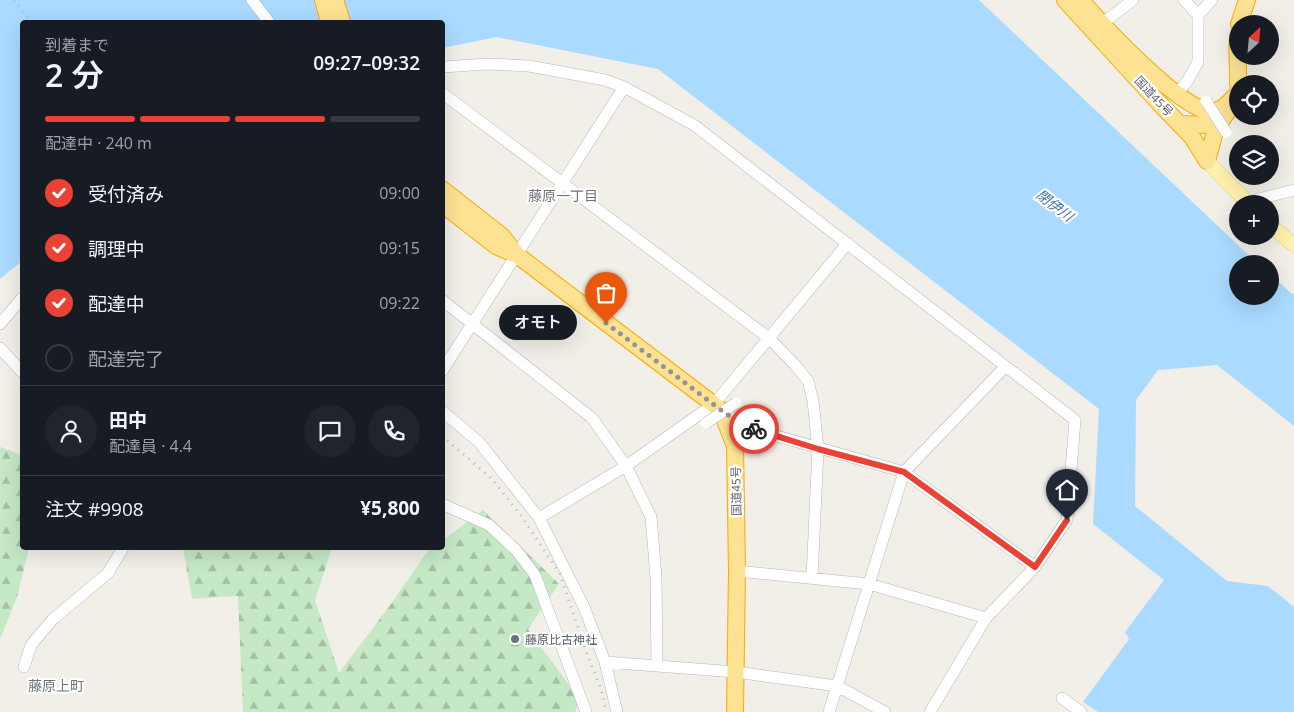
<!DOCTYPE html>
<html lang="ja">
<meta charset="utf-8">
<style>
:root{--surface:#171b24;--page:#20242c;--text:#f1f3f6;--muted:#9ea1a6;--line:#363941;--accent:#ea4335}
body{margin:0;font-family:"Open Sans","Noto Sans JP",sans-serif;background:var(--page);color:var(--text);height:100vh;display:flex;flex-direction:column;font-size:19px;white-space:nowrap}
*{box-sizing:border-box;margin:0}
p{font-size:16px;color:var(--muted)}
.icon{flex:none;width:28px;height:28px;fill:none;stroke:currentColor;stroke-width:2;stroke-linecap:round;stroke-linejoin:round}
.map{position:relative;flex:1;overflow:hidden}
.panel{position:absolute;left:20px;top:20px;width:425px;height:530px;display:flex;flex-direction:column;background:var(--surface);border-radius:5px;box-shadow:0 5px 20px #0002}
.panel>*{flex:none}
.needle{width:32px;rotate:26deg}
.fabs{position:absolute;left:1229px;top:15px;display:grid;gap:10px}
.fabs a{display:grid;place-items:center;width:50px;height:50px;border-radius:50%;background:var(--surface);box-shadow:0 5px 20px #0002;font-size:25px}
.pin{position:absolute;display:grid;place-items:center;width:42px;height:42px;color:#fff;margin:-51px -21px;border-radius:50% 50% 50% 0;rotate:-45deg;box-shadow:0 0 5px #0007}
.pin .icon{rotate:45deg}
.courier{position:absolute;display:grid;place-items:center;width:50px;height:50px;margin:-25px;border:4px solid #ea4335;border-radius:50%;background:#fff;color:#222;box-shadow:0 1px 6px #0007}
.bubble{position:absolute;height:35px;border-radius:18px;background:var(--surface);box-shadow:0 5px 20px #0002;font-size:16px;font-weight:600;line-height:35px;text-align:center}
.summary em{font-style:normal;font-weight:600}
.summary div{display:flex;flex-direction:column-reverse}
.summary{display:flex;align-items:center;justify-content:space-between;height:85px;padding:0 25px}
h1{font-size:32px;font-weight:600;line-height:38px}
.bar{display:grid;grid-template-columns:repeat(4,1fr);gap:8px 5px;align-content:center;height:60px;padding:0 25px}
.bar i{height:6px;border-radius:4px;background:var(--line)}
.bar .selected{background:var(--accent)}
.bar p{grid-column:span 4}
.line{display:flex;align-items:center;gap:12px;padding:0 25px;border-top:1px solid var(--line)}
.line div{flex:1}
.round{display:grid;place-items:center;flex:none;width:52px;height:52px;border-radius:26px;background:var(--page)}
ol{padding:0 25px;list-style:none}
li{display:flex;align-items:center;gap:15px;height:55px}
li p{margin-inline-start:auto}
li .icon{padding:5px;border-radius:50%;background:var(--accent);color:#fff;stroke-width:4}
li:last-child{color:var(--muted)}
li i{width:28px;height:28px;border:2px solid var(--line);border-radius:50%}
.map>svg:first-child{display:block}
.forest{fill:url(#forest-firs)}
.water{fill:#aadaff}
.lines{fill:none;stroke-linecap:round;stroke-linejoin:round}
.minor-casing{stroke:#b5b8bc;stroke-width:12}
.major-casing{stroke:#f2c960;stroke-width:15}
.highway-casing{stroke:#f9ab00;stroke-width:18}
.minor{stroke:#fff;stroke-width:11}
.major{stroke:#fff2af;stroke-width:14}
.highway{stroke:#fde293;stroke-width:16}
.rail{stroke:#b6b7b8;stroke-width:3;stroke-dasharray:1 6;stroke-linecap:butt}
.minor-bridge-casing{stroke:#b5b8bc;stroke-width:12;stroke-linecap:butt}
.minor-bridge{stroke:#fff;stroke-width:11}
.done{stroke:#929495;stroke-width:5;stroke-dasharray:0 9}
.route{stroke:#ea4335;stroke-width:6}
.worship-dot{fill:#6b7280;stroke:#fff;stroke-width:2}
.labels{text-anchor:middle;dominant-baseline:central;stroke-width:4.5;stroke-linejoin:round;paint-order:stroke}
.street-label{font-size:12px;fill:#5f6368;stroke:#fff}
.worship-label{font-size:12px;fill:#5b616d;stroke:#fff;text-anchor:start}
.neighbourhood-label{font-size:14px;fill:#70757a;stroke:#fff}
.water-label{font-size:14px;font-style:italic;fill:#4174aa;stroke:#fff}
</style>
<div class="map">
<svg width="1294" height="712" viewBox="0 0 1294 712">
<defs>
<pattern id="forest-firs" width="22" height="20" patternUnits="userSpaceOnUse" patternTransform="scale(1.25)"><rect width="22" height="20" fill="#c5e8c5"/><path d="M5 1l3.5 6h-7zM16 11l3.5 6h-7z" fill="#a3c0a4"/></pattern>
</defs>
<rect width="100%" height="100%" fill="#f1efe8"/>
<path class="forest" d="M0,447L22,455V548H29L17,597L0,639Z
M483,510L559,584L528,629L580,700L575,712H243L238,596L192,599L183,548H332L315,600L339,673L391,604L427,552L432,548H442L443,540Z"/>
<path class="water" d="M0,0H979L1258,264H1238V296H1270V274L1291,293L1294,294V426L1217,365L1158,370L1136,400L1135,506L1227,581L1268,586L1294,607V712H1098L1083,702L1129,639L1125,632L1164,580L1093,524L1099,409L658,69L496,37L443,48L442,22H22V261L0,279Z"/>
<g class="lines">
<g class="minor-casing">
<path id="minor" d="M252,0L269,22
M1184,0L1198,15L1212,0
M1096,28L1133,0
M442,67L488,64L529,66L605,80L624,87L694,125L1075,420L1067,520L1035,567L986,618L930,712
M442,93L769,338L795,365L808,381L813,401L818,449L812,578
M1177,94L1188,80L1198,62V15
M1247,202L1294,190
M442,300L592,418L626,466L651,517L656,577L657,666
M0,324L22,298
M0,348L22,372
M442,371L624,87
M721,410L741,424L759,431L904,472L1035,567
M442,411L479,442L539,518L626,466L714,404L848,243
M442,504L489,525L516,550L535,575L586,712
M539,518L584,607L605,662L617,712
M737,571L869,584L986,618
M605,662L736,672L837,686L885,712
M24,667L31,645L53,619L108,573L123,548
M1062,698L1081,712
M829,712L904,472L1005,367"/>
</g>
<g class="major-casing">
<path id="major" d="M1207,161L1249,204
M1270,225L1294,245"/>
</g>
<g class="highway-casing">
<path id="highway" d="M323,0L329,22
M335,0L342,22
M1065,0L1161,105L1192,137L1207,161
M1081,0C1101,24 1181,110 1210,111C1221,112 1228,104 1235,96
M1239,24L1247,0
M1238,38C1236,53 1239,68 1238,84
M1179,124L1210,125L1224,116
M1207,161L1216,128L1228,111
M442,189L502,236L517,255L721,410L735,446L737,571L735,712
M442,204L496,246L514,254"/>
</g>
<use href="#minor" class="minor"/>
<use href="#major" class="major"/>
<use href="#highway" class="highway"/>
<path class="rail" d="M14,0L31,22
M442,436L492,479L522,517L560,574L587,654L601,689L606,712"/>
<g class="minor-bridge-casing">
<path id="minor-bridge" d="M1206,101L1226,132
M706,423L736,403"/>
</g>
<use href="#minor-bridge" class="minor-bridge"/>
</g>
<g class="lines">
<path class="done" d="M606,323L721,410L741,424L754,429"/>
<path class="route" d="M754,429L818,449L904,472L1035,567L1067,520"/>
</g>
<circle class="worship-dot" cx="515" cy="639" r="5"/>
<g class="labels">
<g class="street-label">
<text transform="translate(1154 96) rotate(47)">国道45号</text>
<text transform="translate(736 491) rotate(-91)">国道45号</text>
</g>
<g class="worship-label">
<text x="525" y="639">藤原比古神社</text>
</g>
<g class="neighbourhood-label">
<text x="563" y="195">藤原一丁目</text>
<text x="56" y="685">藤原上町</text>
</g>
<g class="water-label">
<text transform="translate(1055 205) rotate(37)">閉伊川</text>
</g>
</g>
</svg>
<div class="fabs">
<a><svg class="needle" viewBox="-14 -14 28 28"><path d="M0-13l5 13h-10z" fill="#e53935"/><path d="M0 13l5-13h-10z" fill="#9ea1a6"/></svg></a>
<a><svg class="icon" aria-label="locate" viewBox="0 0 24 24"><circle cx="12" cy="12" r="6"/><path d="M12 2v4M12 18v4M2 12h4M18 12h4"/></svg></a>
<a><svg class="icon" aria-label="layers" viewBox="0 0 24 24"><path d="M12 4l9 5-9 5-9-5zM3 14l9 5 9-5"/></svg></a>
<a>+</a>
<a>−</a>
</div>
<div class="pin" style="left:606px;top:323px;background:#ea580c"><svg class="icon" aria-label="bag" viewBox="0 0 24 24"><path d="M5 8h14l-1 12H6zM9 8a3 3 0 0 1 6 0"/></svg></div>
<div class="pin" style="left:1067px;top:520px;background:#1f2937"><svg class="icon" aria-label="home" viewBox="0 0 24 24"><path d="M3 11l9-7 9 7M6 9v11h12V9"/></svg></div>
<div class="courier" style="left:754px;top:429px"><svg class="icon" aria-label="bike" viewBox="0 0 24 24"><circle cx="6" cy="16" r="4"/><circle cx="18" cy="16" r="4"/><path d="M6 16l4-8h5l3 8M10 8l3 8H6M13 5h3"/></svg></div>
<div class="bubble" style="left:499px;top:305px;width:78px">オモト</div>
<section class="panel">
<div class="summary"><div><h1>2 分</h1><p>到着まで</p></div><em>09:27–09:32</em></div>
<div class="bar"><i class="selected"></i><i class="selected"></i><i class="selected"></i><i></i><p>配達中 · 240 m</p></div>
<ol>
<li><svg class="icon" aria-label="check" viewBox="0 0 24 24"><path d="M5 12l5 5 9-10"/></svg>受付済み<p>09:00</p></li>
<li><svg class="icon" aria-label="check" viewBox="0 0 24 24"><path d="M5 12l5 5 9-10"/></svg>調理中<p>09:15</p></li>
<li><svg class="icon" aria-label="check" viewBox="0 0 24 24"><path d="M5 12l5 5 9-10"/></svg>配達中<p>09:22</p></li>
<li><i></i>配達完了</li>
</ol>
<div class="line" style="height:90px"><a class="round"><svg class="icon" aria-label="person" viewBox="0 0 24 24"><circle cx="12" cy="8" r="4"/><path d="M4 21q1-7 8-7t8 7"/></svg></a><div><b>田中</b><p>配達員 · 4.4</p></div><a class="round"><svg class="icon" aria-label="chat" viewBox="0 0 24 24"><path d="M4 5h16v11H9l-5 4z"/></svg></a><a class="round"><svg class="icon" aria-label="phone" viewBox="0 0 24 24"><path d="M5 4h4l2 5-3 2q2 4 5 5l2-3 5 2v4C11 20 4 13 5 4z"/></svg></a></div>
<div class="line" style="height:65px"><div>注文 #9908</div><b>¥5,800</b></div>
</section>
</div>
